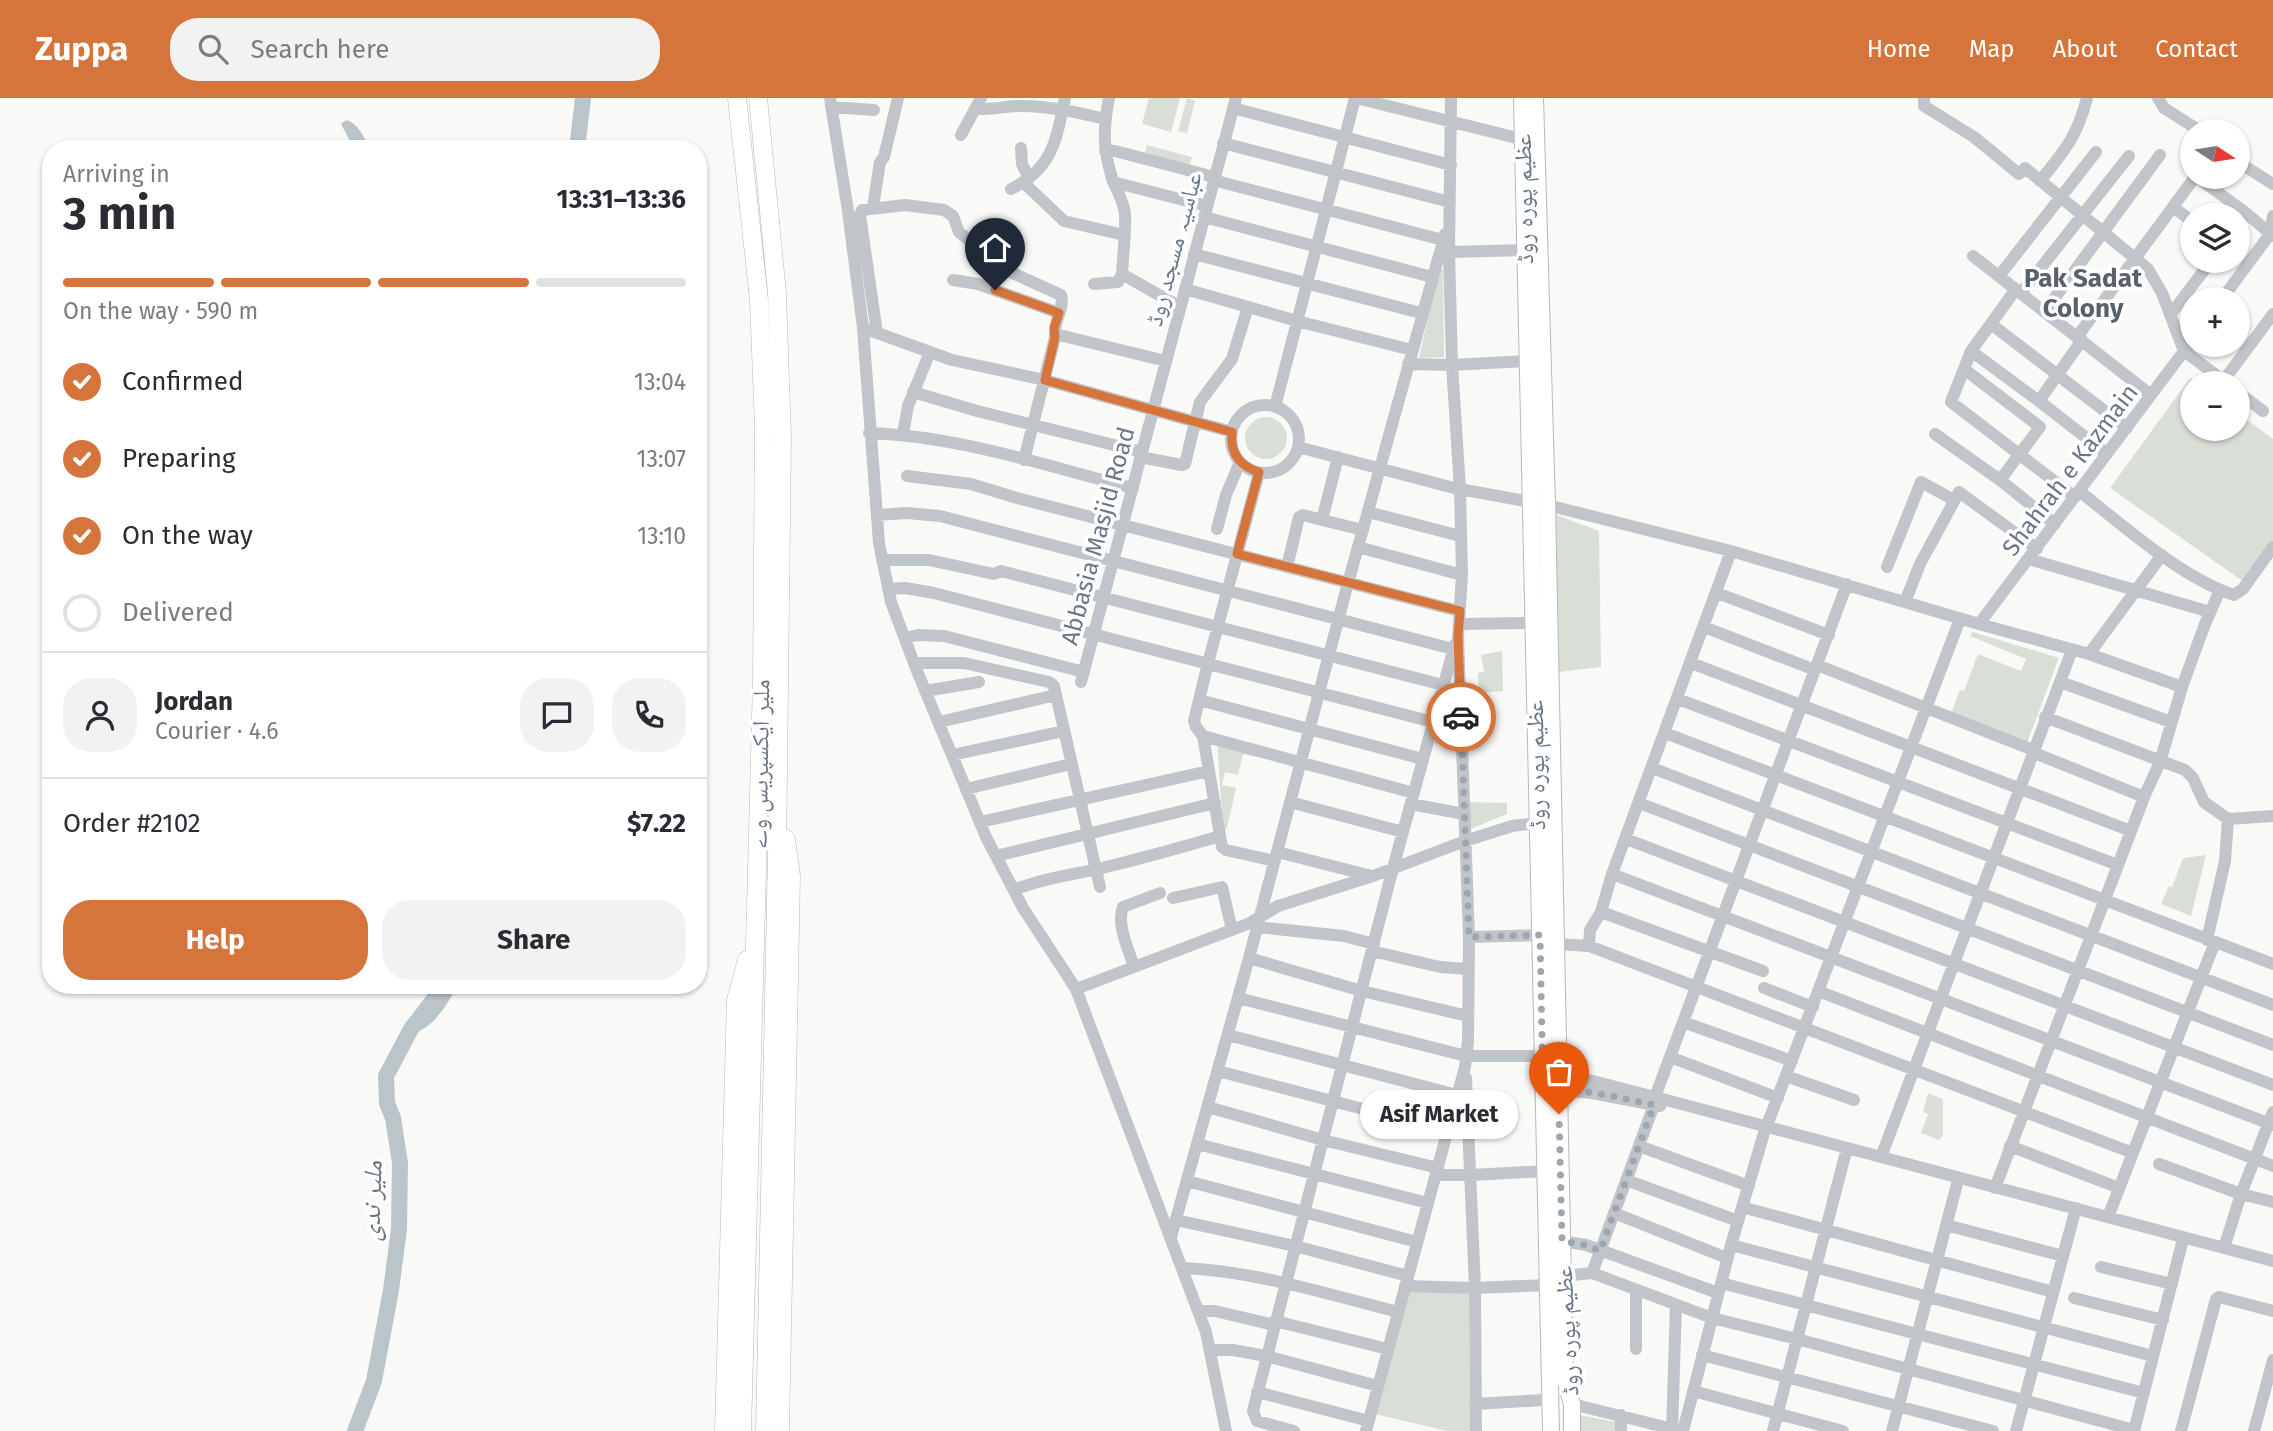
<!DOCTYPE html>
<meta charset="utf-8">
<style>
:root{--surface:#fff;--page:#f2f2f3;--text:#2b2b33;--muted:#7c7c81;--line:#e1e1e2;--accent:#d6753b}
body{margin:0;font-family:"Fira Sans","Noto Naskh Arabic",sans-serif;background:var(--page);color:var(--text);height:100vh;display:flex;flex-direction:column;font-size:26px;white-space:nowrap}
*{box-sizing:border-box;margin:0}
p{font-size:23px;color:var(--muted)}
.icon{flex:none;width:38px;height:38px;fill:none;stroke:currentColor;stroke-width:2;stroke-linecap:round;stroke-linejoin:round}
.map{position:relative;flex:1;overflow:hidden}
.side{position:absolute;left:42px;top:42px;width:665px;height:854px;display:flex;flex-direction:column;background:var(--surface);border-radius:28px;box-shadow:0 2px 5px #0004}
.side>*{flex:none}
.needle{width:46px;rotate:102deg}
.controls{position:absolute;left:2180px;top:21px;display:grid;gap:14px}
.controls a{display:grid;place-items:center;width:70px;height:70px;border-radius:50%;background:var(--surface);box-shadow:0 2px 5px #0004;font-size:35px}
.pin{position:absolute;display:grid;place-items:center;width:60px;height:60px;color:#fff;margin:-72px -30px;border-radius:50% 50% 50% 0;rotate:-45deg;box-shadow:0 0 7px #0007}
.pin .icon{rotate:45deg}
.courier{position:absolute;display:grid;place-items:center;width:70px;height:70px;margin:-35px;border:5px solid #d6753b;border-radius:50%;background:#fff;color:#222;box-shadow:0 2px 9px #0007}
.bubble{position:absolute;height:49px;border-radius:24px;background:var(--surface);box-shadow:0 2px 5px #0004;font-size:23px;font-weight:700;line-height:49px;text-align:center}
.head em{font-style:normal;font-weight:700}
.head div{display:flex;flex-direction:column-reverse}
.head{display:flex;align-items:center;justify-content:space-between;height:119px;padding:0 21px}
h1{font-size:46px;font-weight:700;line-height:52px}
.bar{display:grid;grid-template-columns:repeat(4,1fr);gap:10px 7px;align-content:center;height:84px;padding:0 21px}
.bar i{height:9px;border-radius:5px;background:var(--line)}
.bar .active{background:var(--accent)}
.bar p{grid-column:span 4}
.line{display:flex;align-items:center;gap:18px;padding:0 21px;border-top:2px solid var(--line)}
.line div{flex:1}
.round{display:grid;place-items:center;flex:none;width:74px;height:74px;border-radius:28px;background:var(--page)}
ol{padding:0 21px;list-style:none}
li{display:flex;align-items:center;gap:21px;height:77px}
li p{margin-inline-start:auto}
li .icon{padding:7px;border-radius:50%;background:var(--accent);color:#fff;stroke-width:4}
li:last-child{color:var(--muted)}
li i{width:38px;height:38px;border:4px solid var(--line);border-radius:50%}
.button{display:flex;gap:14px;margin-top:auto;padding:14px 21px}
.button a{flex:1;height:80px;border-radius:28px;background:var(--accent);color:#fff;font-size:28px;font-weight:700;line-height:80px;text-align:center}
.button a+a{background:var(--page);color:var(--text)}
header{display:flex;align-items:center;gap:42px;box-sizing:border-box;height:98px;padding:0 35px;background:var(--accent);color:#fff}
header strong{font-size:33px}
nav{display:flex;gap:38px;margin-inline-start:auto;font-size:24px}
.search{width:490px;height:63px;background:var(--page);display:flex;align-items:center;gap:18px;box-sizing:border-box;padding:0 24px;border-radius:28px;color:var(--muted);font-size:26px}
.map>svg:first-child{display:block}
.green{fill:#d9ded7}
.water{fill:#bbc4c9}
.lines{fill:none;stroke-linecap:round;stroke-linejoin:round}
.river{stroke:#bbc4c9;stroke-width:16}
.major-casing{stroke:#b5b9bd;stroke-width:18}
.highway-casing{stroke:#b5b8bc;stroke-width:19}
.minor{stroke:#c1c5c9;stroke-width:12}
.major{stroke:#fff;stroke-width:16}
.highway{stroke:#fff;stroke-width:18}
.done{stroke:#9da5ae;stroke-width:7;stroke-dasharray:0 12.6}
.route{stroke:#d6753b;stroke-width:9}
.labels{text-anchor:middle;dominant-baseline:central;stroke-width:7;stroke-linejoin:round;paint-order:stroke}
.street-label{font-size:24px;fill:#6b7786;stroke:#fff}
.neighbourhood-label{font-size:26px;font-weight:bold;fill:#59616c;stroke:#fff}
.water-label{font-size:26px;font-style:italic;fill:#677781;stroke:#fff}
</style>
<header>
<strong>Zuppa</strong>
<div class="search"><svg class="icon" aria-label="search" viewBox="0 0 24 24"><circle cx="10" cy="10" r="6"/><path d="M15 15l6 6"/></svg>Search here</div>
<nav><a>Home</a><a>Map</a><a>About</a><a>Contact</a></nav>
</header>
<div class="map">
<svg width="2273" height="1333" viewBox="0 0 2273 1333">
<rect width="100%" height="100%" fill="#f9faf8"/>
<path class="green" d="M1149,0H1180L1171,34L1142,26Z
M1187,0L1195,3L1187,35L1178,33Z
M1147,47L1192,59L1189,68L1145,56Z
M1443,172L1444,259L1419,260L1438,173Z
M2190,280L2197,285H2193V331H2238V315L2273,341V444L2244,484L2110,390Z
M1245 340a21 21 0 1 1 42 0a21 21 0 1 1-42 0Z
M1554,416L1599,433L1601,569L1559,574Z
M1973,534L2059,560L2027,645L1951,615L1960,592L1964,593L1978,556L2021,573L2026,561L1970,538Z
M1502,553L1503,593L1479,595L1478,575L1484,574L1481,557Z
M1447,591H1452L1454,650L1435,645Z
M1217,644L1258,654L1257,659L1243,656L1238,677L1225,674L1222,687L1236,690L1227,730L1223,729Z
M1467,704L1507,705V716L1468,732Z
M2206,757L2191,818L2161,806L2169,788L2172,789L2183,760Z
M1928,995L1943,1001V1037L1939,1042L1921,1035L1928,1016L1923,1014Z
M1408,1188L1469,1196L1470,1333H1447L1375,1316Z
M1574,1316L1616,1324V1333H1574Z"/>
<path class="water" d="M346,22C357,25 366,39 368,51H354L341,26Z
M436,887H458C449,903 432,934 412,934L410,926L413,917Z"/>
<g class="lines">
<path class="river" d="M577,51L583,0
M355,1333L374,1283L391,1192L399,1131L400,1065L393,1020L387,1005L386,978L411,931L445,887"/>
<g class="major-casing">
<path id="major" d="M1522,0L1551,1333
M1535,0L1547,407L1565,1281L1572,1306V1333"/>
</g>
<g class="highway-casing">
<path id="highway" d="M737,0L759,202L764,330L762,583L742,1333
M758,0L777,195L782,339L777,757L765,1333
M724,1333L736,902L747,862
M780,1333L791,778L786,741"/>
</g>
<path class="minor" d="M830,0L848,113L863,230L879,445L891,504L917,573L986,739L1023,810L1076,891L1206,1234L1226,1333
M1356,0L1529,43
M1924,0V8L1974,39L2019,76L2025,70L2148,171L2162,195L2184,253L2227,285
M2158,0L2164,10L2200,33
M831,9L874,12
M1233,10L1451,67
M975,11C991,12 1005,8 1021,8C1050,8 1076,14 1105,21
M961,37L981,0
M1223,45L1450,104
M1021,50L1022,66L1029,80
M1105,53H1115L1214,79
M2238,64L2273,86
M2197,79L2246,115L2273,138
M1213,82L1443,142
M2040,83C2065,52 2077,39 2087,0
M1113,84L1207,108
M1024,85L1064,123L1124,137
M1011,91C1053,70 1056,43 1065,0
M873,109L880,64L884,59L898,0
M2173,109L2193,124
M1204,119L1432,179
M1449,154L1525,152
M1194,156L1421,215
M1973,158L2151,297
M1122,176L1180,209
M1999,178L2096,54
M953,182L978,186L1059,215
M1094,186L1118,184L1122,176C1123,156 1126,135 1125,116C1124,103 1116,92 1112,80C1103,51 1103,30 1109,0
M1185,191L1297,223L1412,252
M2016,191L1971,253L1951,304L2075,399
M2021,195L2129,58
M2222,201L2270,136L2273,118
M2045,213L2160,57
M2171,216L2211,163
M1991,226L2127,330
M869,232L952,262L1045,282L1232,334
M877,235L860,117L862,112L905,107L944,112L953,118L959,134L1006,172L1061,197C1065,210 1053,224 1055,239L1024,362
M1055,236L1166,263
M2077,239L2195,79
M1971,253L2039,303L2107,356
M1408,266L1452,267L1528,263
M1964,271L2040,329L2000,382
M2224,282L2273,216
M913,294L977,313L1142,354
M2238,294L2263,313
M2039,303L2082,242
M1231 341a34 34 0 1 1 68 0a34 34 0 1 1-68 0Z
M1275,309L1355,0
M869,335C959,338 1046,368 1133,390
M903,336L908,308L930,254
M1935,336L2000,382L2055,426
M1298,349L1454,390L1547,407L1731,453L1979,526L2089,556L2182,589
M1140,359L1182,367L1185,366L1200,304L1232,261L1248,209
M1338,359L1322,422L1363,432
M1259,375L1208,565L1194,623L1196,629L1203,638L1414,695
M907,378L971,386L1017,400L1459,513
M2079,393C2123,427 2181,480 2234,497L2243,491L2273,449
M1368,414L1460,438
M877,417L907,415L940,418L1453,551
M1217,431L1226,397L1240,364
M1358,449L1462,477
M2029,461L2210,514
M882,462H929L994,476L1001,473L1443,587
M1287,469L1299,419L1303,417L1322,422
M1887,469L1921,384L1954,402
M888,491L905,490L934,495L1433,624
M1717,495L1829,537
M1905,504L1920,466L1959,394L2037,451
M1459,526L1533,525
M1979,526L2193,241
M1704,529L1815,572
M905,540L918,537L944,538L1084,574
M2089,556L2162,457
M914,565H964L1049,584L1054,588L1100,789
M1691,565L2131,733
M1817,567L2033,652L2038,656
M1081,584L1236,0
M2060,584L2171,624
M925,593L979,584
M1678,601L2118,767
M1199,602L1423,661
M2045,619L2185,672L2193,680L2204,704L2228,721L2273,718
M939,624L1056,597
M1665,635L2273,866
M1203,638L1222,749L1226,752L1275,763
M2032,654L2144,699
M952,657L1064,633
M1652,670L2273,907
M966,691L1071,666
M1290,704L1403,734
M1639,705L2273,947
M1411,706L1464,716
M980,724L1209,673
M1626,741L2273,987
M1277,754L1372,778
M996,758L1215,705
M1612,776L2273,1027
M1014,792C1041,781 1070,777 1098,771C1139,761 1180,750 1220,738
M1173,800L1222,789L1232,832
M1601,814L1763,873
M1257,829L1344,838L1374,846
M1469,839L1540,837
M2207,842L2225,763L2228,721
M1556,846L1589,848L2133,1055
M1589,848L1590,832L1601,814L1612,776L1731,453
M1372,853L1440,869L1468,871
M1249,860L1362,893L1468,918
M1134,869C1129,852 1116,826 1123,809L1160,795
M1764,890L1813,909
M1076,891L1250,825L1278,808L1373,778L1465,743L1512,728L1537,725
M1818,893L2273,1068
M1238,900L1466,958H1550
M1683,924L1792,963
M1228,937L1457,997
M1670,959L1778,1000
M1218,973L1447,1033
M1550,978L1593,983L1655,999L2273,1163
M1786,978L1854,1002
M1466,980L1475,1190L1476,1333
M1550,991L1592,995L1660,1008
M1655,999L1847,486
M1208,1009L1323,1042L1438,1070
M1197,1046L1428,1105
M1639,1048L1749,1088
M2010,1048L2119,1090
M1881,1059L2072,552
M2159,1066L2241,1096L2273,1104
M1436,1077H1471L1545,1073
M1626,1082L1738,1123
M1187,1083L1417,1144
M1995,1090L2144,699L2160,664L2182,589L2205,526L2220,492
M1742,1109L2053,1194
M1614,1115L1727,1160
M2108,1119L2215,844
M1176,1122L1295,1148L1408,1178
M1946,1127L2063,1158
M1171,1139L1249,860L1348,485L1445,136
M1562,1143L1586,1147L1718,1195
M1731,1147L2153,1258
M2224,1150L2241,1096L2273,1014
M2101,1169L2172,1186
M1183,1170C1255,1173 1327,1196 1398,1214
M1592,1175L1712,1220L1797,1241L2134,1332
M1563,1178L1592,1175L1654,1007
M1721,1185L2144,1295
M1405,1188L1475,1190L1547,1187
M1636,1192V1251
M2074,1200L2163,1222
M1198,1213H1215L1274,1227
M1275,1223L1388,1251
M1211,1252H1233L1266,1258L1378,1288
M1702,1257L1993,1333
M1693,1293L1843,1333
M1257,1294L1369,1323
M1475,1306L1543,1302
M1572,1306L1677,1332
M1621,1317V1333
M1294,1333L1257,1323L1253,1313L1393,770L1455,546
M1366,1333L1465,969L1468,943L1469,839L1458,539L1462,477L1460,391L1452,267L1449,154L1451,0
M1672,1333L1676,1207
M1683,1333L1731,1147L1764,1035L1960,521
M1773,1333L1847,1050
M1892,1333L1957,1086
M2016,1333L2076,1110
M2134,1333L2182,1145
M2181,1333L2216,1201L2219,1199L2273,1213
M2254,1333L2273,1262"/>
<use href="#major" class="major"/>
<use href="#highway" class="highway"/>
</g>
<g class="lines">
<path class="done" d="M1461,619L1469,839L1540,837L1543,991C1580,990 1617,999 1654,1007L1600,1153L1586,1147L1562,1143L1559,1016"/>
<path class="route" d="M995,192L1059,215L1054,230L1055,239L1045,282L1232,334C1230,355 1239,368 1259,374L1237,456L1460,513L1458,539L1461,619"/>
</g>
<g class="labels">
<g class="street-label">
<text transform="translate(1524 101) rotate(-91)">عظیم پورہ روڈ</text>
<text transform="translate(1174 151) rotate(-75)">عباسیہ مسجد روڈ</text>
<text transform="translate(2070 372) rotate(-53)">Shahrah e Kazmain</text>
<text transform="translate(1098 438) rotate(-75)">Abbasia Masjid Road</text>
<text transform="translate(760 666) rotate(-89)">ملیر ایکسپریس وے</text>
<text transform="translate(1536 667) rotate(-91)">عظیم پورہ روڈ</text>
<text transform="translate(1567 1233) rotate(-93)">عظیم پورہ روڈ</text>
</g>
<g class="neighbourhood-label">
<text x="2083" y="180">Pak Sadat<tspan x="2083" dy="30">Colony</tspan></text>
</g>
<g class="water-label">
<text transform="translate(372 1103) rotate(-88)">ملیر ندی</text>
</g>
</g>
</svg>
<div class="controls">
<a><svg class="needle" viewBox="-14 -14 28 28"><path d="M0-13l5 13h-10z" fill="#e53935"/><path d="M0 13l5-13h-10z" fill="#7c7c81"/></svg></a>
<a><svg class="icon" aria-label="layers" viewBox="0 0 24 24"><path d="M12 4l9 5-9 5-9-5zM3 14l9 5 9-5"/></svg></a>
<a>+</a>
<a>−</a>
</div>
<div class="pin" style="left:1559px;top:1016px;background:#ea580c"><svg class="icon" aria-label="bag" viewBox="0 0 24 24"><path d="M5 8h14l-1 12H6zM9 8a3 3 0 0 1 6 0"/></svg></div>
<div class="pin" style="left:995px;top:192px;background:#1f2937"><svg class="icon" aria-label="home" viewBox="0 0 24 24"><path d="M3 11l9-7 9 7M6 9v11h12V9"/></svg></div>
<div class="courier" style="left:1461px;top:619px"><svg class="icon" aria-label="car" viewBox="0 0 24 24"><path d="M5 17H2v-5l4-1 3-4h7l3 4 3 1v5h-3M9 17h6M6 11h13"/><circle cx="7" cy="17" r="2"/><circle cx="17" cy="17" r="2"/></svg></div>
<div class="bubble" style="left:1360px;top:992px;width:158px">Asif Market</div>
<section class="side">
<div class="head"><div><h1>3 min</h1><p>Arriving in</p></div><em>13:31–13:36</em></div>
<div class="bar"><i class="active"></i><i class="active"></i><i class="active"></i><i></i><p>On the way · 590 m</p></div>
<ol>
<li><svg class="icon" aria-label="check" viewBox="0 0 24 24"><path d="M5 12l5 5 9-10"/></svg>Confirmed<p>13:04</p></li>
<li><svg class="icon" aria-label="check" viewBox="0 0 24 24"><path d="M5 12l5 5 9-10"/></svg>Preparing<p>13:07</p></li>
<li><svg class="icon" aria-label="check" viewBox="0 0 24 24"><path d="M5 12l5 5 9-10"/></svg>On the way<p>13:10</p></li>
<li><i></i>Delivered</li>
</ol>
<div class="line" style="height:126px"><a class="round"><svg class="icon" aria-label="person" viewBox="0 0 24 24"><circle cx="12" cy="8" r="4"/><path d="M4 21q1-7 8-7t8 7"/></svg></a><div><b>Jordan</b><p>Courier · 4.6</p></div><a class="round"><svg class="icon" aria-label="chat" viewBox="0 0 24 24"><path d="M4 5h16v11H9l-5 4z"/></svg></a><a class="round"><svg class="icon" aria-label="phone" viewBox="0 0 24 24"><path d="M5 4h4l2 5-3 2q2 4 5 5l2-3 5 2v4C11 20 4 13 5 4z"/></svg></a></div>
<div class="line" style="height:91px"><div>Order #2102</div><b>$7.22</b></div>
<div class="button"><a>Help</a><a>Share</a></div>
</section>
</div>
